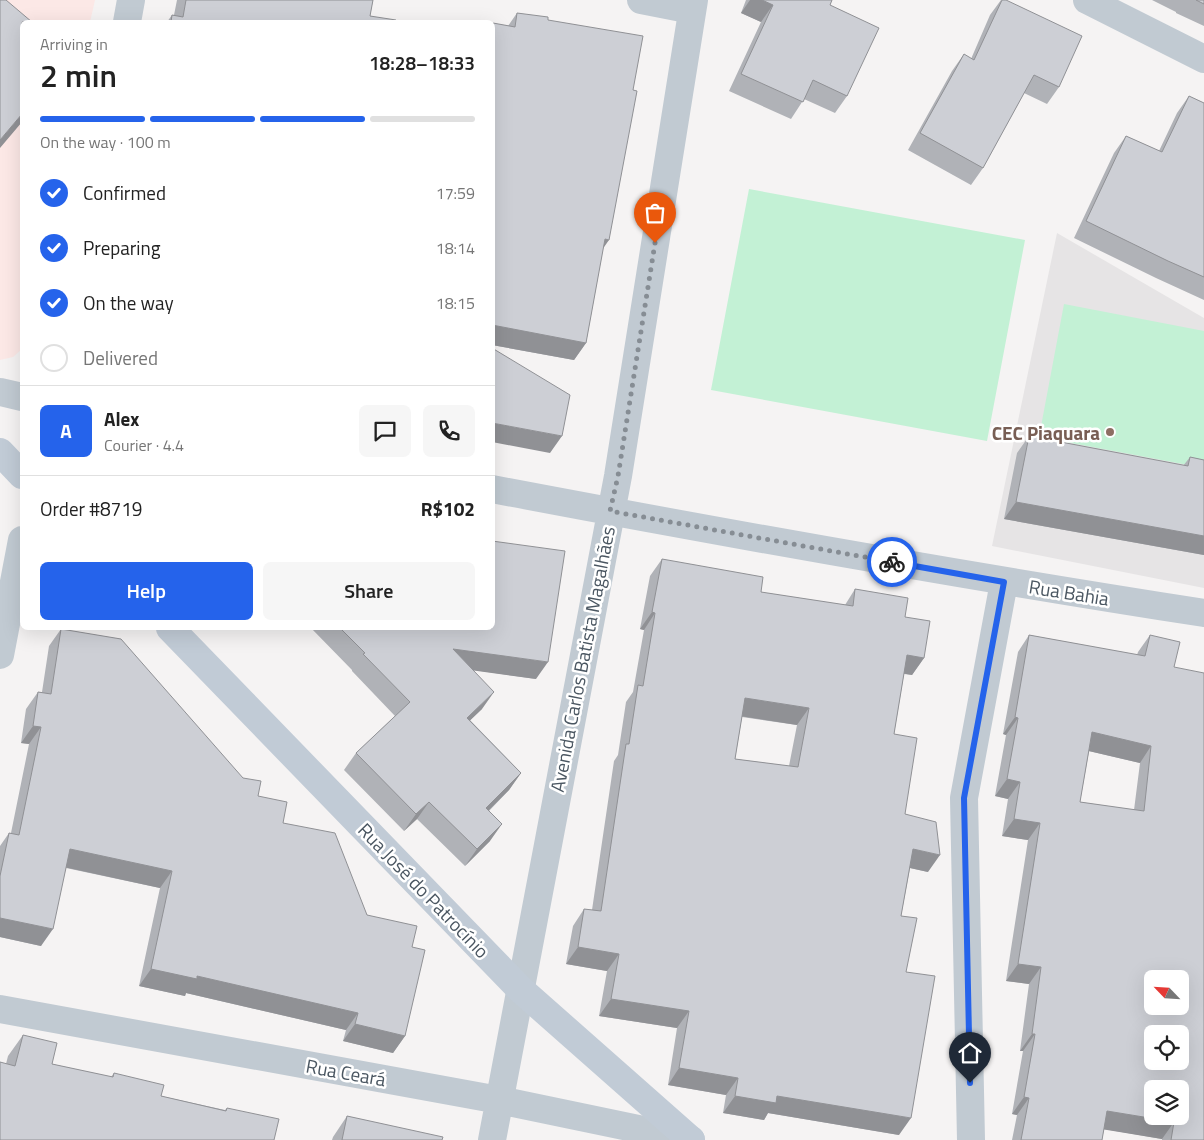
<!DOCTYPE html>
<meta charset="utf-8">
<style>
:root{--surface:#fff;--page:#f6f6f6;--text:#222;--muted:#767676;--line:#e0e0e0;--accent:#2563eb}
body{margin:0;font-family:"Titillium Web",sans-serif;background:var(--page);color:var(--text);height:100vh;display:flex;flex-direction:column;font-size:19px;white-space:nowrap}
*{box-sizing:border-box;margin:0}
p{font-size:16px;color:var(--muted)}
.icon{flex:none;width:28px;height:28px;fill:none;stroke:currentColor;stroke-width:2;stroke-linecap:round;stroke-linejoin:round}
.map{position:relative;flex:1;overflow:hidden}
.panel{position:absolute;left:20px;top:20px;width:475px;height:610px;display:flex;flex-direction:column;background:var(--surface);border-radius:8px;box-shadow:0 5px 20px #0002}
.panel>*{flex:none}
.needle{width:32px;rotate:295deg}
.buttons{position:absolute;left:1144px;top:970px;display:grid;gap:10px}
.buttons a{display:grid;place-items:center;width:45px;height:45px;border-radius:8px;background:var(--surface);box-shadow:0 5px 20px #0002;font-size:25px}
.pin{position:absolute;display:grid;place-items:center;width:42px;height:42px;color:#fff;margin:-51px -21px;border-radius:50% 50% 50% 0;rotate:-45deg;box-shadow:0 0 5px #0007}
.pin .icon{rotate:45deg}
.courier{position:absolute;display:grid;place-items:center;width:50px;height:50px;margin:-25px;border:4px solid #2563eb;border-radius:50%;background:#fff;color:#222;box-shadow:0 1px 6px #0007}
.overview em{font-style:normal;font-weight:600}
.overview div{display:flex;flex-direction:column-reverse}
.overview{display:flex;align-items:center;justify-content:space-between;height:85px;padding:0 20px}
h1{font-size:32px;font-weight:600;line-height:38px}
.bar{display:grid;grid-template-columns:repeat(4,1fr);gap:8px 5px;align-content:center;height:60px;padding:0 20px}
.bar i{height:6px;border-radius:4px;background:var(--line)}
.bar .on{background:var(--accent)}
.bar p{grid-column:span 4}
.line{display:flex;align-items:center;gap:12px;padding:0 20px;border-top:1px solid var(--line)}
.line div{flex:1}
.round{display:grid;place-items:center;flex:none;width:52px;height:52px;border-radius:8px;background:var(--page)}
ol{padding:0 20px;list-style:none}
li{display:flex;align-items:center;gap:15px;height:55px}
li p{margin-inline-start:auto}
li .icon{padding:5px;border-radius:50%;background:var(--accent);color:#fff;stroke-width:4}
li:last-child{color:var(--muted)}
li i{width:28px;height:28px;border:2px solid var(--line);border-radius:50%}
.cta{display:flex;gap:10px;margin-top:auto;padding:10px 20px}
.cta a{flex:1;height:58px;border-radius:8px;background:var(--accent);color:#fff;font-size:20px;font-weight:600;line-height:58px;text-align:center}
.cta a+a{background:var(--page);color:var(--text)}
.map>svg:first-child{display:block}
.education{fill:#e6e4e5}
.medical{fill:#fce8e6}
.green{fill:#c3f1d5}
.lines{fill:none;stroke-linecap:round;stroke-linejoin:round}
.street{stroke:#c1cad2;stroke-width:28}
.secondary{stroke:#c1cbd6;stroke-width:28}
.wall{fill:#b0b2b7;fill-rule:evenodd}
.shaded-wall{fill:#909195}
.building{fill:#cdcfd5;stroke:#909195;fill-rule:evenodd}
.done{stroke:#868d94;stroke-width:5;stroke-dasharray:0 9}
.route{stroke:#2563eb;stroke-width:6}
.education-dot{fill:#8d6e63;stroke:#fff;stroke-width:2}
.labels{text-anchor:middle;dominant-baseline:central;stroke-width:5;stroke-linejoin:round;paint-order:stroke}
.education-label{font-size:19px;font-weight:bold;fill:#785e54;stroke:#fff;text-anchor:end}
.street-label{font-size:19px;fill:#4a5661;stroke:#fff}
</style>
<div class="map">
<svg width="1204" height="1140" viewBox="0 0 1204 1140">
<rect width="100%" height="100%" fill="#f5f3f3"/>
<path class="education" d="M1057,233L1204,318V588L992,546Z"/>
<path class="medical" d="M0,0H95L90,22H22V349L13,357L0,360Z"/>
<path class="green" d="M749,189L1025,240L987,441L711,390Z
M1064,304L1204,331V468L1039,437Z"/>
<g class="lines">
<path class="street" d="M641,0L692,10
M1087,0L1204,59
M127,22L131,0
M0,392L22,397
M492,489C729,534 966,576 1204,613
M0,655L22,540
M0,1009L499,1100L691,1140
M492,1140L618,476L694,0
M971,1140L964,798L1004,582"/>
<path class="secondary" d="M0,452L22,475
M170,628L520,989L691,1140"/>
</g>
<path class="wall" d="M177,0H373L370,16L395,22H167L172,15H174Z
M746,0H832L830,5L847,96L835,113L804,99L791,119L729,91L761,22L741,13Z
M1001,0L1059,87L1047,104L1024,93L983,168L971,185L908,150L952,71L964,54L971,59L990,15Z
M1152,0H1204V26L1176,13V12Z
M517,13L548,20L603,249L586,343L574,360L492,345V23L508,26Z
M1189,96L1204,103V300L1156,278L1074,238L1114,153L1126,136L1159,151L1177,113Z
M1029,436L1183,466L1190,457L1204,460V555L1004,519L1017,453Z
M662,559L761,592L845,605L855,589L905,617L924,658L912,675L904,674L894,734L905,814L928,872L910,868L901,916L906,972L899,1135L768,1113L764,1120L723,1113L726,1095L668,1085L677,1028L599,1016L607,971L566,964L573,926L584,909L592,910L614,761L618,755L626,702L633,692L644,630L640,629L650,576ZM742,717L797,725L789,766L735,759Z
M311,628H492L536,679L474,670L482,709L470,720L521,773L509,790L489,811L490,841L465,866L417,819L404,831L344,770L356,753L395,716L352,671V670Z
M61,629L258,796L367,915L412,947L405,1036L393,1053L343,1041L346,1030L186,993L185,996L139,986L160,888L66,868L41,946L0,937V846L9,833H11L29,744L21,743L26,709L38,692H42L49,646Z
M1029,635L1137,655L1138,652L1150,635L1174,667L1204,1140H1162V1139L1104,1129L1102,1140H1012L1017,1115L1012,1114L1023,1051H1020L1029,984L1006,981L1028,840L1002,836L1008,799L995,796L1006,735L1003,734L1018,652ZM1089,751L1140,763L1134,810L1080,802Z
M23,1035L52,1064L111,1077L114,1073L161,1096L225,1110L227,1108L274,1140L6,1064L8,1056Z
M347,1116L442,1140H332L333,1137Z"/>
<path class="shaded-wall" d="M750,0H762L773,5L761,22L741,13Z
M22,114V122L0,148V140Z
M605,239L609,240L597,257Z
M492,325L586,343L574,360L492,345Z
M492,423L562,436L550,453L492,442Z
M1016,502L1204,536V555L1004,519Z
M652,612L655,613L644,630L640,629Z
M453,649L548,662L536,679L441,666Z
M907,655L924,658L912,675L895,672Z
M494,692L482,709L455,735L467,718Z
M745,698L809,708L797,725L733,715Z
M1015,717L1018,718L1006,735L1003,734Z
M33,726L41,727L29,744L21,743Z
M1092,732L1151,746L1140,763L1080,749Z
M521,773L509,790L474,825L486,808Z
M1007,779L1020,782L1008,799L995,796Z
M429,802L417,819L404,831L416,814Z
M1014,819L1040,823L1028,840L1002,836Z
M502,824L490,841L465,866L477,849Z
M70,849L172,871L160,888L59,866Z
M913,849L940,855L928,872L901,866Z
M0,918L53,929L41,946L0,937Z
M578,947L619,954L607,971L566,964Z
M1018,964L1041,967L1029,984L1006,981Z
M151,969L197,976L358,1013L346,1030L186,993L185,996L139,986Z
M611,999L689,1011L677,1028L599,1016Z
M355,1024L405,1036L393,1053L343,1041Z
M1032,1034H1035L1023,1051H1020Z
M679,1068L738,1078L726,1095L668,1085Z
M735,1096H777L911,1118L899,1135L768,1113L764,1120L723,1113Z
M1024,1097L1029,1098L1017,1115L1012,1114Z
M1107,1111L1174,1122L1162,1139L1095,1128Z"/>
<path class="building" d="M0,0H6L32,22H22V114L0,140Z
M186,0H373L370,16L396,20L395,22H171L172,15L183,17Z
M762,0H832L830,5L879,28L847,96L813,80L803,102L741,74L773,5Z
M1002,0H1006L1082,36L1059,87L1034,75L983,168L920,133L964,54L974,60Z
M1196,0H1204V4Z
M517,13L548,17V20L643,36L633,90L637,91L609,240L605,239L586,343L492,325V25L493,23L515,27Z
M1189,96L1204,103V277L1168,261L1086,221L1126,136L1162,152Z
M492,348L570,395L562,436L492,423Z
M1029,436L1188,466L1190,457L1204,460V536L1016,502Z
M492,541L565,551L548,662L453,649L494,692L467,718L521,773L486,808L502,824L477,849L429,802L416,814L356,753L410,702L363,654L365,653L340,628H492Z
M662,559L763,577L761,592L853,606L855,589L908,598L905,617L930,621L924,658L907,655L894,734L917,738L905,814L936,822L940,855L913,849L901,916L917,918L906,972L935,976L911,1118L777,1096L776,1103L735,1096L738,1078L679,1068L689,1011L611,999L619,954L578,947L584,909L601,911L626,744H629L638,685L643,686L655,613L652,612ZM745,698L809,708L798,767L735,759Z
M61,629L121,639L243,778L261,781L258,796L287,802L283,823L335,833L367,915L417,926L412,947L425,950L405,1036L355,1024L358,1013L197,976V979L151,969L172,871L70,849L53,929L0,918V876L9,833L19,835L41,727L33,726L38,692L51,694Z
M1029,635L1145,656L1150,635L1180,642L1174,667L1204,673V1140H1171L1174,1122L1107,1111L1102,1140H1021L1029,1098L1024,1097L1035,1034H1032L1041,967L1018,964L1040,823L1014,819L1020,782L1007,779L1018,718L1015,717ZM1092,732L1151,746L1144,811L1080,802ZM1152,979H1180V1006H1152ZM1152,1034H1180V1061H1152ZM1152,1089H1180V1116H1152Z
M23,1035L57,1043L52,1064L113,1077L114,1073L164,1085L161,1096L226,1111L227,1108L279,1119L274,1140H0V1062L15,1066Z
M347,1116L443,1137L442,1140H342Z"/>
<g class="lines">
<path class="done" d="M655,243L618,476L610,511L892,562"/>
<path class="route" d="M892,562L1004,582L964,798L970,1083"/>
</g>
<circle class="education-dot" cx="1110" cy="432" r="5"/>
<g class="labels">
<g class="education-label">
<text x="1100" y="432">CEC Piaquara</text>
</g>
<g class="street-label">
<text transform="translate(1069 592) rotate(9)">Rua Bahia</text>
<text transform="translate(582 659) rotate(-79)">Avenida Carlos Batista Magalhães</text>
<text transform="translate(424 890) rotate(46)">Rua José do Patrocínio</text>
<text transform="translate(346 1072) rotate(10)">Rua Ceará</text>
</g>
</g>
</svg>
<div class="buttons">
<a><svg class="needle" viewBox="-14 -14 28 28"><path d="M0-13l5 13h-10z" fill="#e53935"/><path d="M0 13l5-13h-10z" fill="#767676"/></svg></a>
<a><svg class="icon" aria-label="locate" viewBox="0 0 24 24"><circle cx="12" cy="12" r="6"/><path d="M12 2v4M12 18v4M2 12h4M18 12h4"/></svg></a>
<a><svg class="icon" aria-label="layers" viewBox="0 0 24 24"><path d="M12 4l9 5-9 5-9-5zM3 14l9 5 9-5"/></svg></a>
</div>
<div class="pin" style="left:655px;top:243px;background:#ea580c"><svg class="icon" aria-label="bag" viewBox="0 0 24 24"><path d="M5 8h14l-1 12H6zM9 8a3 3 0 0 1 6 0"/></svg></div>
<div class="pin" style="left:970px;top:1083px;background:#1f2937"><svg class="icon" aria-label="home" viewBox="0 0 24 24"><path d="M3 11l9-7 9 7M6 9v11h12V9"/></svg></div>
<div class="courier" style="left:892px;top:562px"><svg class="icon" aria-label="bike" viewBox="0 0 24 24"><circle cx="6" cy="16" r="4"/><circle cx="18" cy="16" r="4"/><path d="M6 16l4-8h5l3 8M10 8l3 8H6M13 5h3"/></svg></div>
<section class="panel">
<div class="overview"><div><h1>2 min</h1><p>Arriving in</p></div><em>18:28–18:33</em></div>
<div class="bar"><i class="on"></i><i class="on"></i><i class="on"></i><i></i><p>On the way · 100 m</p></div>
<ol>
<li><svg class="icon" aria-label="check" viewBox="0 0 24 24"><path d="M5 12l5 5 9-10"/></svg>Confirmed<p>17:59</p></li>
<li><svg class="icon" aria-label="check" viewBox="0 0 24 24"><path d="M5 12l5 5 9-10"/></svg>Preparing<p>18:14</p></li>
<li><svg class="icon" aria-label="check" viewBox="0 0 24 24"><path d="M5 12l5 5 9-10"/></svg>On the way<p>18:15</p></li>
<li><i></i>Delivered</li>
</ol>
<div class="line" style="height:90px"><b class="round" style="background:var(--accent);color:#fff">A</b><div><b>Alex</b><p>Courier · 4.4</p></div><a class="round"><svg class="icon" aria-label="chat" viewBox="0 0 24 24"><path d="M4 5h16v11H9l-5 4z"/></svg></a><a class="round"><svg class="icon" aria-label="phone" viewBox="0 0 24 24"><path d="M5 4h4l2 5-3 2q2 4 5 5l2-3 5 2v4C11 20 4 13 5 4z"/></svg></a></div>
<div class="line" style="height:65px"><div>Order #8719</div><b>R$102</b></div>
<div class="cta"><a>Help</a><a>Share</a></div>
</section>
</div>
